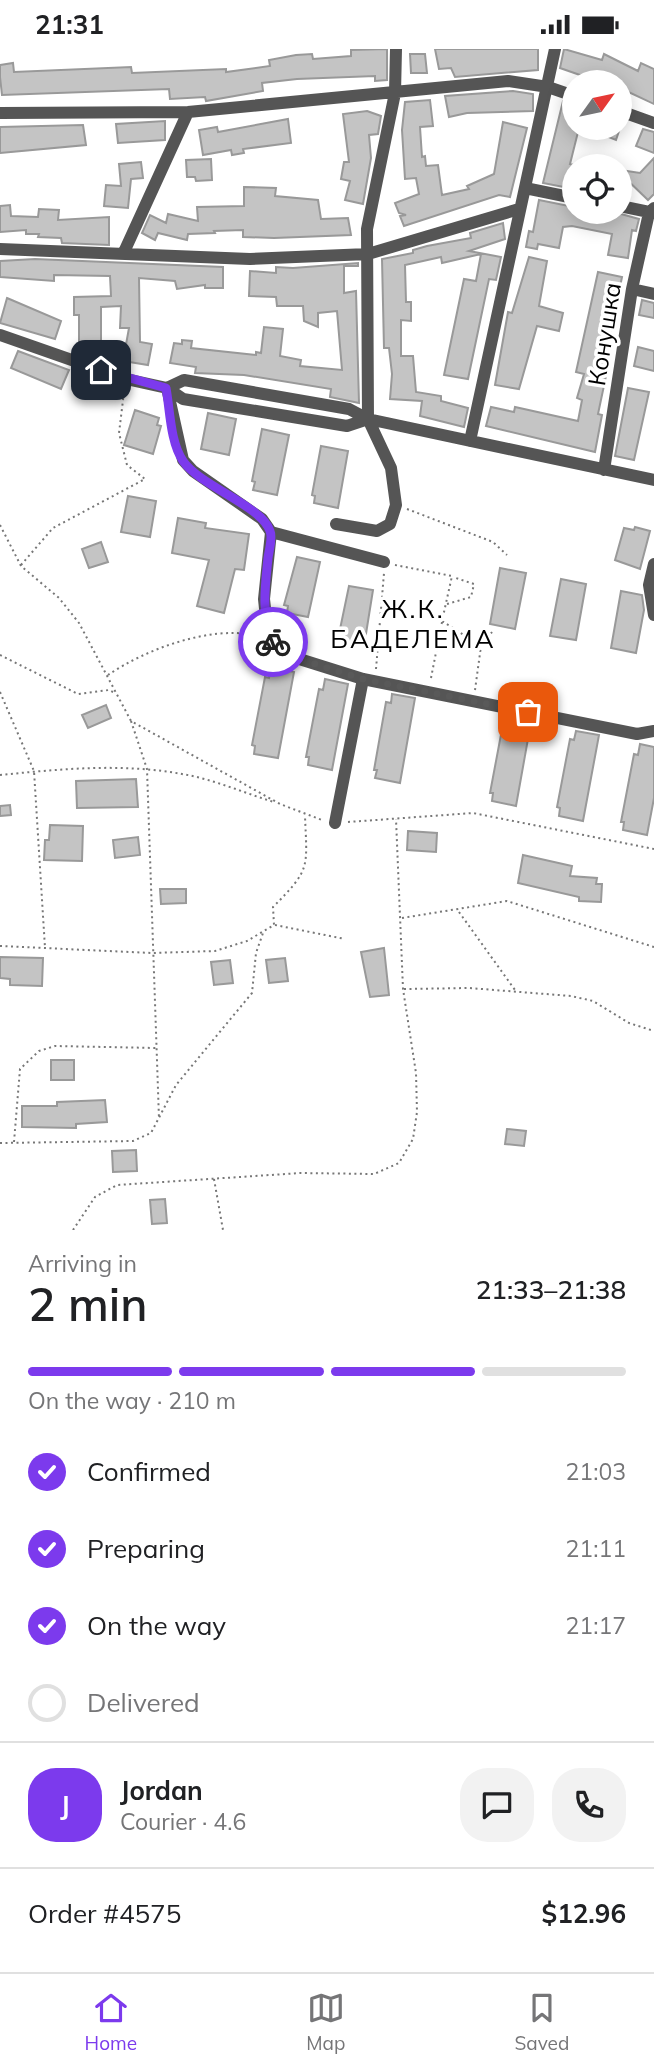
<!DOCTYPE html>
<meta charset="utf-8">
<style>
:root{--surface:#fff;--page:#f2f2f2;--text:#202124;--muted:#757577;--line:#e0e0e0;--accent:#7c3aed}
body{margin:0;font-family:Mulish,sans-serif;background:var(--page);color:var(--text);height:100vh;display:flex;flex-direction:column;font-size:26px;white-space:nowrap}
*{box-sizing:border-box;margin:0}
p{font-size:23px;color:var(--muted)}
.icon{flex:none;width:38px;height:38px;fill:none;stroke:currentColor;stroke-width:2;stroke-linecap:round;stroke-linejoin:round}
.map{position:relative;height:1181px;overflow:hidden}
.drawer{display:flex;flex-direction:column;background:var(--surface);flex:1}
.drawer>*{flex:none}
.needle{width:46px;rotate:57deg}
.buttons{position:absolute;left:562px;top:21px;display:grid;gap:14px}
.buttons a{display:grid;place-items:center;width:70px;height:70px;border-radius:50%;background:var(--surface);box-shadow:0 4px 18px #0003;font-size:35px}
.pin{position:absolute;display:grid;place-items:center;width:60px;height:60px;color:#fff;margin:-30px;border-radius:14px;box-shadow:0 4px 10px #0006}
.courier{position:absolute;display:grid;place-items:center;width:70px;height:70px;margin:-35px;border:5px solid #7c3aed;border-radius:50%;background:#fff;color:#222;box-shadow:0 2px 9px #0007}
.headline em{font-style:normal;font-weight:600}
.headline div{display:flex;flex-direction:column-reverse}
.headline{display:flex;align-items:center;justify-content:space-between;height:119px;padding:0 28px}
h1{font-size:46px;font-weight:600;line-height:52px}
.bar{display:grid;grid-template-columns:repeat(4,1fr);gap:10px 7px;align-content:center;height:84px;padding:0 28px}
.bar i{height:9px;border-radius:5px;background:var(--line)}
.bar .selected{background:var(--accent)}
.bar p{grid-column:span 4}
.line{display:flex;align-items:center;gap:18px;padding:0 28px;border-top:2px solid var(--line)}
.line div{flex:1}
.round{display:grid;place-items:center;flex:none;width:74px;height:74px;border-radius:28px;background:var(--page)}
ol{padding:0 28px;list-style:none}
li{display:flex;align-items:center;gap:21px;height:77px}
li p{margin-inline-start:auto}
li .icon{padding:7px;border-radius:50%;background:var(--accent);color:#fff;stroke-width:4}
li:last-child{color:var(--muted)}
li i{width:38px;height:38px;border:4px solid var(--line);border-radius:50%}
.status{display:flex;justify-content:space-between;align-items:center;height:49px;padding:0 35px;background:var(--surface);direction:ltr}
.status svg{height:19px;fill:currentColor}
.dock{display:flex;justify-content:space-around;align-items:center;height:98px;border-top:2px solid var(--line);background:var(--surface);font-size:19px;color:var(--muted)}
.dock a{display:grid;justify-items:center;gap:4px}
.dock .selected{color:var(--accent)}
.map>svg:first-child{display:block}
.building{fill:#c4c4c4;stroke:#999;stroke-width:2}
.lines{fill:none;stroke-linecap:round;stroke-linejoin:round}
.path{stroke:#777;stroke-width:2;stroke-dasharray:2 3.5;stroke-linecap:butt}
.minor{stroke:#555;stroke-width:12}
.done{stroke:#595959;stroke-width:7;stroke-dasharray:0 12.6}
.route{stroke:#7c3aed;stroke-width:9}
.labels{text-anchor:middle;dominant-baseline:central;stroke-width:7;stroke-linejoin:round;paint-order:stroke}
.street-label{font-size:24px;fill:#000;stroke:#fff}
.neighbourhood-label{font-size:26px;letter-spacing:2px;fill:#000;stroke:#fff}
</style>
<div class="status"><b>21:31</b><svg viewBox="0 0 49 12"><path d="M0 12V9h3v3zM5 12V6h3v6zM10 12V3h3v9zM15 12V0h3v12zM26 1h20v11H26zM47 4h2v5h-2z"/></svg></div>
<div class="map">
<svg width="654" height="1181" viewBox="0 0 654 1181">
<rect width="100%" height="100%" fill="#fff"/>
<path class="building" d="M387,0V31L375,32V27L297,30L262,34L263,42L206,52L205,48L170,50L169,40L2,46L0,28V16L13,14L14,23L131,18L132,24L226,20V23L270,17L269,11L296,6L312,5L313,10L351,7V1Z
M435,0H538V21L455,28L451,19L439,20Z
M564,0L602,11L604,5L638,22L641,14L654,20V55L620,39V33H600L560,19Z
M410,5H425L427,24H411Z
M513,42L533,45V62L467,64L449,68L445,47Z
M430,51L433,77L420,78L422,108L425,107L426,117L438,116L442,146L469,140L467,137L494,125L503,73L527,79L510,148L499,146L404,177L400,167L406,166L399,164L395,154L419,145L416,129L405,130L402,81L405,53Z
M563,52L574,56V79H579L570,115L574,116V140L543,134Z
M367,62L381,67L378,85L369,86L371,109L363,155L345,151L350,132L341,130L344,113H349L343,65Z
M288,70L291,94L243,100L244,104L232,106L231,101L203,106L199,81L217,78L218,83Z
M165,72V91L118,94L116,75Z
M83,76L86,96L0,104V78Z
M586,79H620L616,91Z
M643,80L654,83V104L636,97Z
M654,109V145L648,151L620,124V121L640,124Z
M211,110L212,131L196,132L195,128H187L186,111Z
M141,113L143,129L131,130L128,159L104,157L106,136L121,137L119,115Z
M244,138L276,139L275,147L318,151L321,170L348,169L351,186L274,189L243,188V181L214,182L215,184L188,185L187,191L158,184L155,191L142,184L150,166L166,174L168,165L198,172L197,158L244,157Z
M539,151L574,158V163H614L639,170L636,182L632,181L628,209L608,206L612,185L572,177L563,178L559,199L538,195L537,200L526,198L529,182L533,183Z
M10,156L11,167L38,168L39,160L59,161L58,171L109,168V196L62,194L61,189L38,188L39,185H26V181L0,183V157Z
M503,174L505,190L469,202L501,208L496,231L489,230L468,330L444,326L464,230L476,232L481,205L442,214L441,208L405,216L406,253H411V272L401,271V307H413L416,343L441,347V352L468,359L464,378L420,367L422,352L390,350L392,325L389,299H384L382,210L413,204V201L427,197L471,189L470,184Z
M529,208L547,212L539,257L563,264L559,282L537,277L519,340L495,336L508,263L512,264Z
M35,210L223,218V239H205V236L177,240L175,232L139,229L140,293L152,295L148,316L123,312L129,279H120L121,257L101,258V294L79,293V266H74V248L111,247L110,227L54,226V232L0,228V212Z
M358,214V217H344V244L356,242L359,354L330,348L331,340L244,326L195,324L196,318L170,314L174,294L182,295V291L192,292L191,299L256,306V303L261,304L264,278L283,280L280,307L301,311L300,317L342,321L337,262L318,264V278L304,272L303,257H277L276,248L249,247L250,222L276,224V218L293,219Z
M598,223L622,228L606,307L610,308L598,365L602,366L595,403L486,377L491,358L514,363L515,358L578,372L582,351L577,349L584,325L576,323Z
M7,249L61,272L55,290L0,274Z
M642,251L654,254V269L639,266Z
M638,298L654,302V322L634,317Z
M18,302L69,321L61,340L11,319Z
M628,339L649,343L634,411L615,407Z
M135,361L159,369L157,376L161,377L153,405L124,396Z
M208,364L236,370L229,406L201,400Z
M262,380L289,386L277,446L253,441L255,433L252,432Z
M321,397L348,402L338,459L314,454L315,447L312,446Z
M128,447L156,452L150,488L121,483Z
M178,469L206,474L205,479L249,485L244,521L235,520L224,564L197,557L209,511L172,504Z
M635,478L650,482L640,520L615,511L624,479L634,481Z
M101,493L108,513L89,519L82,500Z
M297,508L320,513L308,568L287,564L288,557L284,556Z
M500,519L526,524L515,580L490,575Z
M561,530L586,535L576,591L550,587Z
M349,537L373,541L365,591L361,590L360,596L341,593L342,586L339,585Z
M621,542L642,546L644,561L636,604L611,599Z
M271,618L294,623L278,709L254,705L255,697L252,696L265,628L269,629Z
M325,630L348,635L332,721L308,716L309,708H306L319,640L323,641Z
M392,645L415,649L400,734L375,729L377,721H374L386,653L391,654Z
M106,656L111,669L88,679L82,666Z
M509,668L531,673L516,757L492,752L493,744H490L503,675L507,676Z
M576,682L599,686L583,772L559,767L560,759L557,758L570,690L574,691Z
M640,695L654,698V749L647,786L623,781L624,773H621L634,705L638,706Z
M136,730L138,758L77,759L76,732Z
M10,756L11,766L0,767V757Z
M50,776L83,777L82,812L44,811L45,791H49Z
M408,782L437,784L436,803L407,801Z
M138,788L140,806L115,809L113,791Z
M523,806L572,817L570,827L597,829L596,835H602L601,853L579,852V848L518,834Z
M160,840H186V854L161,855Z
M384,899L389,946L370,948L361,903Z
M0,908L43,909L42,937L10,936V930L0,929Z
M285,909L288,932L269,934L266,911Z
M230,911L233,934L214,936L211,913Z
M51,1011H74V1031H51Z
M105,1051L107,1073L76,1075V1079L22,1078V1057H57V1053Z
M507,1080L526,1082L524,1097L505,1095Z
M136,1101L137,1122L113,1123L112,1102Z
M165,1150L167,1174L152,1175L150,1151Z"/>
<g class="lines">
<path class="path" d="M407,460L493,493L507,506
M0,476L21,517L59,549L79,574L131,672L280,755L322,771
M21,516L53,479L145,430L127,416L119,384L124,343
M395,516L452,527L442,572L481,597
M447,555L471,548L474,535L453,528
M0,606L78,645L109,641L115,644
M376,620L384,524
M108,626C146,600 209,577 254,586L266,613L268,611
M431,629L442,573
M475,641L481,597L492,583
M0,643L34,722L45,899
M131,672L147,720L159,1070
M0,726C60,720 122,714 182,725C213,730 244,744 274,753
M348,773L473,764L654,800
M459,863L515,941
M402,869L507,852L654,898
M275,876L345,890
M0,897L152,904L215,902L247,892L274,876L273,858C311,820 307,819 305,767
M404,940L469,939L571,947L593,952L629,974L654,982
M14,1093L20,1020L39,1002L55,997L156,999
M0,1094L133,1092L151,1084L176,1036L252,944L256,904L263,884
M214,1130L223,1181
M73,1181L95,1148L117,1136L301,1124L374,1125L399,1114L413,1090L417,1063L416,1024L403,940L396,770"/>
<path class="minor" d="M620,62L654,74
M0,64L188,63L508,32L548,38L574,47
M525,139L574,149
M620,157L654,164
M0,200L250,210L368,205L519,160
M124,203L188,63
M632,240L654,245
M0,286L126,330L167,339L183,350L347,377L368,370
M167,339L183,411L193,422L262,470L271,483L264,550L267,578L277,603L363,630L637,685L654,682
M167,339L184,331L349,360L368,370L654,431
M470,392L555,0
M604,421L632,240L649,164L654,159
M336,475L377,482L390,475L396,456L391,419L368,370L367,180L395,44L396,0
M271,483L384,513
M654,515L649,536L654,566
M335,774L363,630"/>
</g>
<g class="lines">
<path class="done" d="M273,593L277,603L363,630L528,663"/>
<path class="route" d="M101,321L166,339C170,360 170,393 183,412C200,437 262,457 270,482C273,489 269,501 268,509C265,539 261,565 273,593"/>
</g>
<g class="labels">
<g class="street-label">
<text transform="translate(604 285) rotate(-81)">Конушка</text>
</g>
<g class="neighbourhood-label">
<text x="413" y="559">Ж.К.<tspan x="413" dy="30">БАДЕЛЕМА</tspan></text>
</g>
</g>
</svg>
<div class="buttons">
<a><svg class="needle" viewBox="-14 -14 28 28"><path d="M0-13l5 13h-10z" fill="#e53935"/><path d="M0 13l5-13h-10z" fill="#757577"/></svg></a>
<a><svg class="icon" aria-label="locate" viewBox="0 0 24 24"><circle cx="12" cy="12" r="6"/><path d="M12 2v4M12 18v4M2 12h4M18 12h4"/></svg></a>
</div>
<div class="pin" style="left:528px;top:663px;background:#ea580c"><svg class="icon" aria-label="bag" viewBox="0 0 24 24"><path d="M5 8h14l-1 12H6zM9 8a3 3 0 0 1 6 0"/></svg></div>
<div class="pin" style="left:101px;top:321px;background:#1f2937"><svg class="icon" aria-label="home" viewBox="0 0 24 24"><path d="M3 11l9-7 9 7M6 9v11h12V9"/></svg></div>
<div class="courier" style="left:273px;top:593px"><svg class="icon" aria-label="bike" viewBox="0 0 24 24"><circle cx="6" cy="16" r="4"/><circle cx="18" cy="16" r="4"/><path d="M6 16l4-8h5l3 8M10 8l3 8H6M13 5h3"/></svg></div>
</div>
<section class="drawer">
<div class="headline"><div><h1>2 min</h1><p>Arriving in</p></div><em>21:33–21:38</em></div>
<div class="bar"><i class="selected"></i><i class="selected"></i><i class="selected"></i><i></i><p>On the way · 210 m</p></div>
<ol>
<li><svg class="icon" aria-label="check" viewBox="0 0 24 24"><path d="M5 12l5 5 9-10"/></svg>Confirmed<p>21:03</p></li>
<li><svg class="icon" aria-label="check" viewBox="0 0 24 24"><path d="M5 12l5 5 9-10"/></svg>Preparing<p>21:11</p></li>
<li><svg class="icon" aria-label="check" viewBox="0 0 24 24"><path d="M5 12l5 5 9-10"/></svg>On the way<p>21:17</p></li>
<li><i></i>Delivered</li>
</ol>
<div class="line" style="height:126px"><b class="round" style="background:var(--accent);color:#fff">J</b><div><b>Jordan</b><p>Courier · 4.6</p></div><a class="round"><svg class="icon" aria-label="chat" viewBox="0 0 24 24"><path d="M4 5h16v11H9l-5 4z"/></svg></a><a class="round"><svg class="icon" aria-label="phone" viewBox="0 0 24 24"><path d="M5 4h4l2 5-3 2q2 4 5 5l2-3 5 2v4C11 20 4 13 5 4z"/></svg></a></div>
<div class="line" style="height:91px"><div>Order #4575</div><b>$12.96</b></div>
</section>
<nav class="dock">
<a class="selected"><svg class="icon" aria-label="home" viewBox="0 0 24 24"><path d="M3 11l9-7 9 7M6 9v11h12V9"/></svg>Home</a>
<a><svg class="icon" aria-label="map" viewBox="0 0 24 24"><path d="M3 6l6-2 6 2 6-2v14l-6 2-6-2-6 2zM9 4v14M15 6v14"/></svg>Map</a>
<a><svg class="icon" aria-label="saved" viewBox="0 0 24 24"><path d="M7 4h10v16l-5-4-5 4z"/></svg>Saved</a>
</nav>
